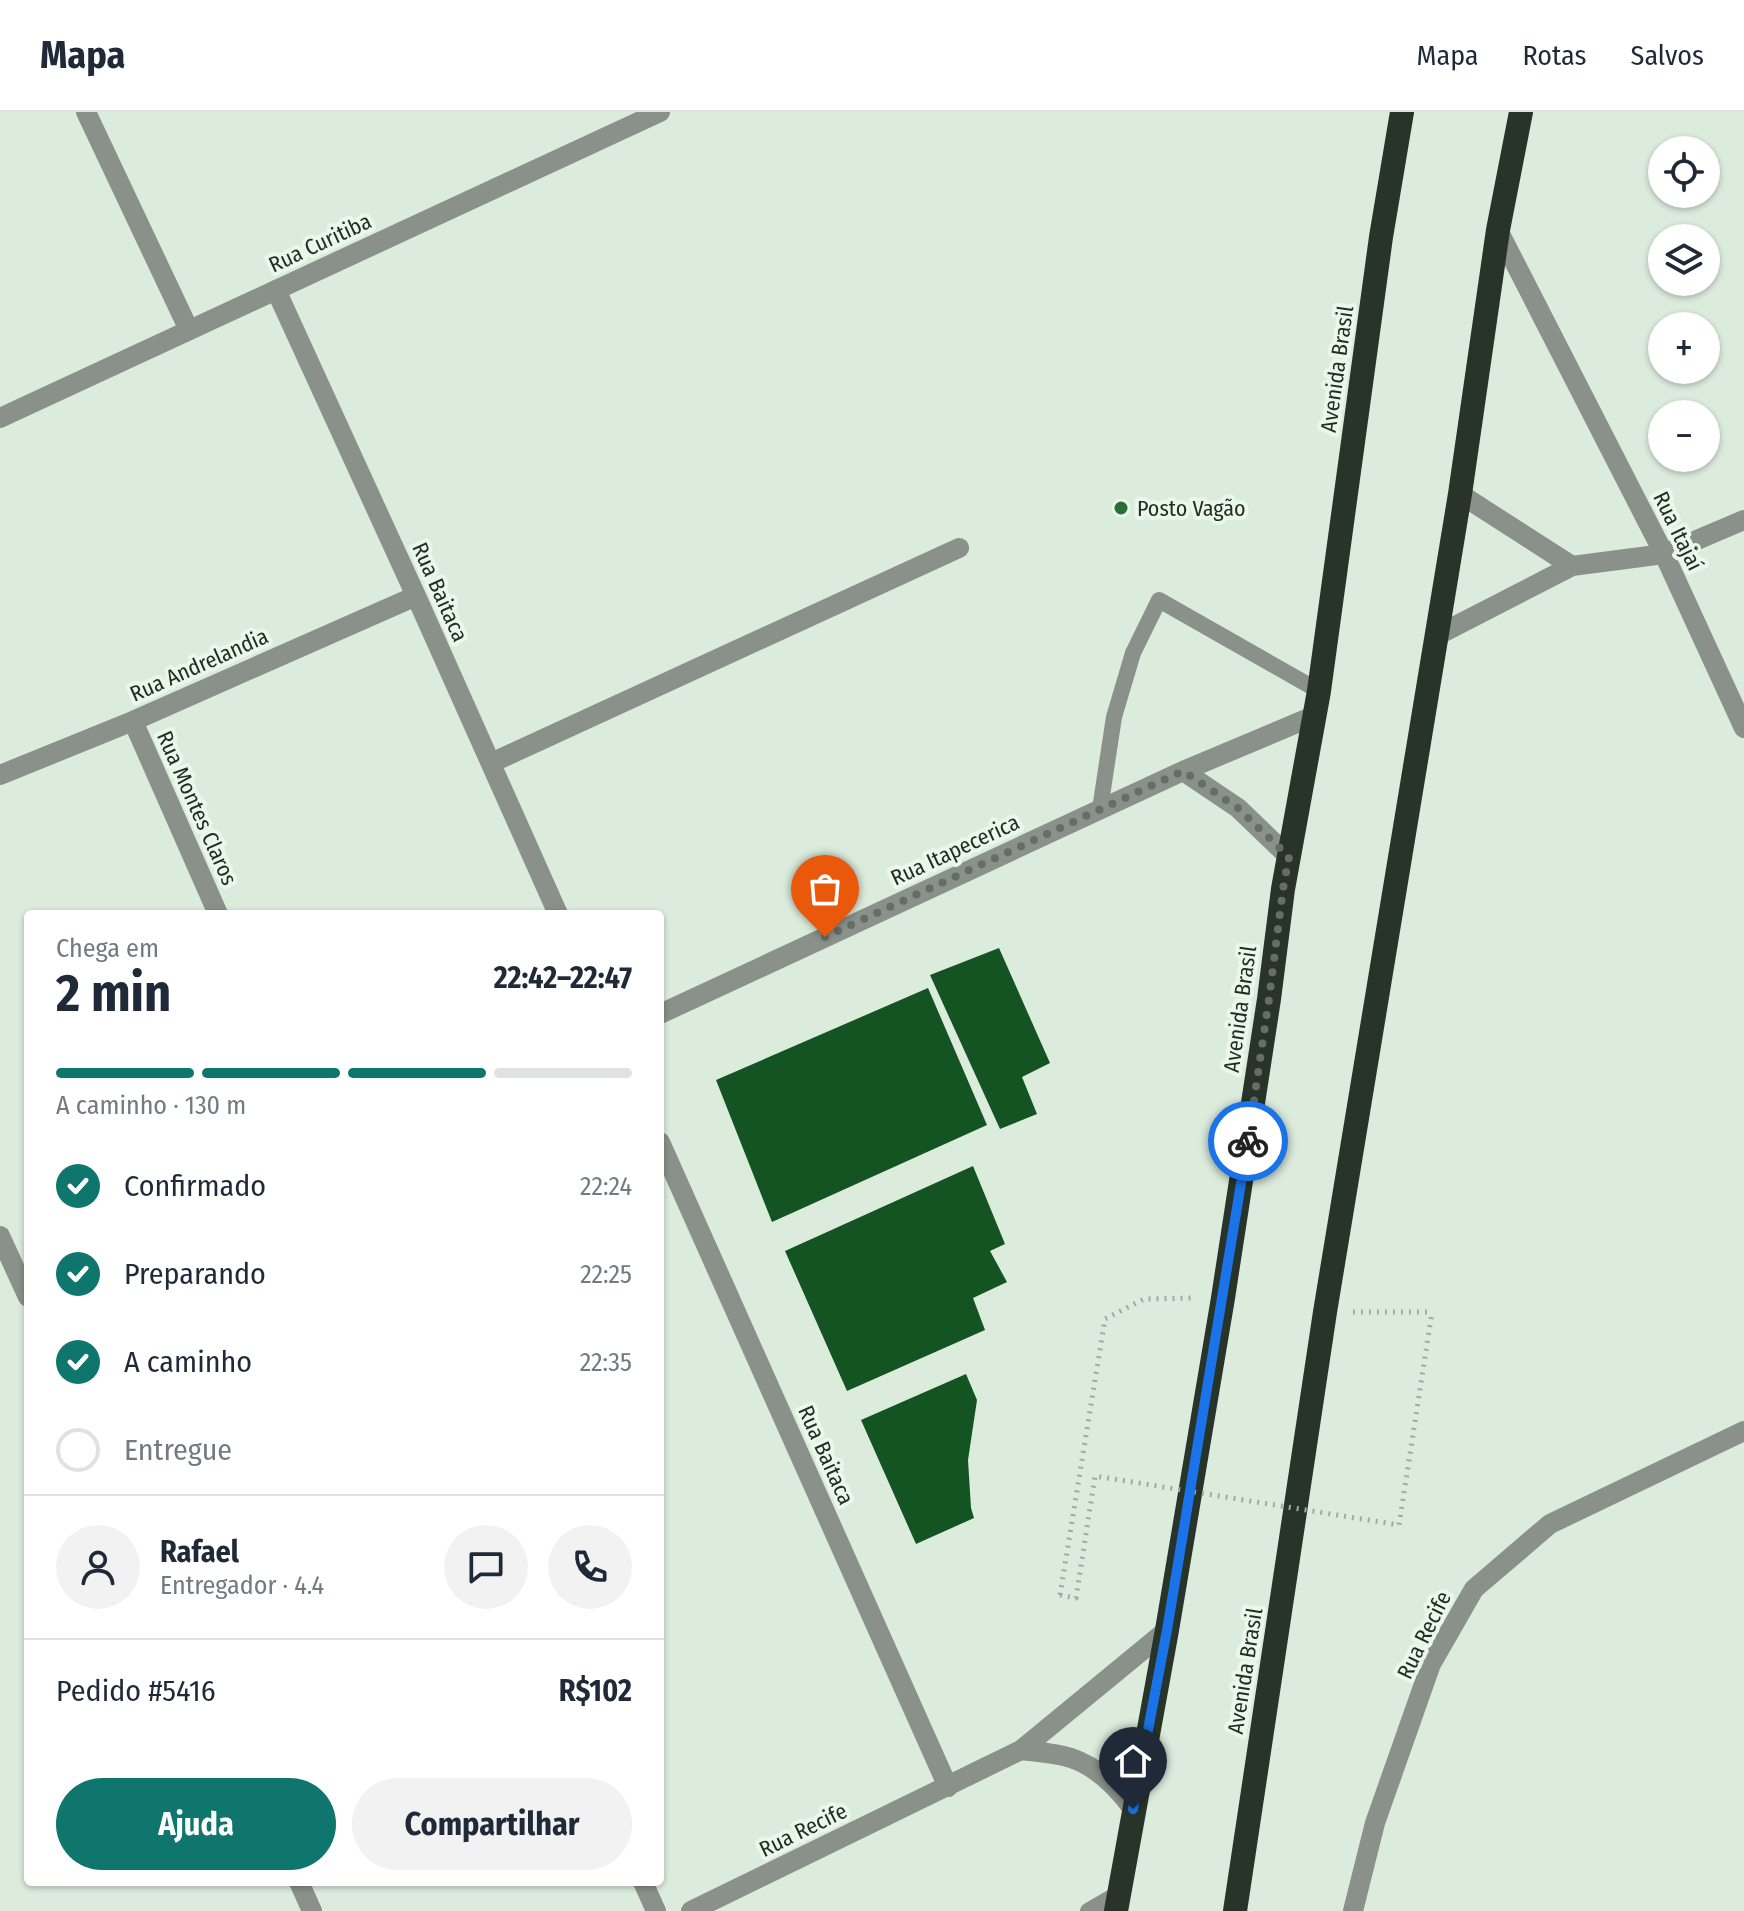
<!DOCTYPE html>
<html lang="pt">
<meta charset="utf-8">
<style>
:root{--surface:#fff;--page:#f2f2f3;--text:#1f2937;--muted:#747a83;--line:#e0e1e3;--accent:#0f766e}
body{margin:0;font-family:"Fira Sans Condensed",sans-serif;background:var(--page);color:var(--text);height:100vh;display:flex;flex-direction:column;font-size:30px;white-space:nowrap}
*{box-sizing:border-box;margin:0}
p{font-size:26px;color:var(--muted)}
.icon{flex:none;width:44px;height:44px;fill:none;stroke:currentColor;stroke-width:2;stroke-linecap:round;stroke-linejoin:round}
.map{position:relative;flex:1;overflow:hidden}
.details{position:absolute;left:24px;top:798px;width:640px;height:976px;display:flex;flex-direction:column;background:var(--surface);border-radius:8px;box-shadow:0 2px 6px #0004}
.details>*{flex:none}
.tools{position:absolute;left:1648px;top:24px;display:grid;gap:16px}
.tools a{display:grid;place-items:center;width:72px;height:72px;border-radius:50%;background:var(--surface);box-shadow:0 2px 6px #0004;font-size:40px}
.pin{position:absolute;display:grid;place-items:center;width:68px;height:68px;color:#fff;margin:-82px -34px;border-radius:50% 50% 50% 0;rotate:-45deg;box-shadow:0 0 8px #0007}
.pin .icon{rotate:45deg}
.courier{position:absolute;display:grid;place-items:center;width:80px;height:80px;margin:-40px;border:6px solid #1a73e8;border-radius:50%;background:#fff;color:#222;box-shadow:0 2px 10px #0007}
.summary em{font-style:normal;font-weight:700}
.summary div{display:flex;flex-direction:column-reverse}
.summary{display:flex;align-items:center;justify-content:space-between;height:136px;padding:0 32px}
h1{font-size:52px;font-weight:700;line-height:60px}
.bar{display:grid;grid-template-columns:repeat(4,1fr);gap:12px 8px;align-content:center;height:96px;padding:0 32px}
.bar i{height:10px;border-radius:6px;background:var(--line)}
.bar .selected{background:var(--accent)}
.bar p{grid-column:span 4}
.line{display:flex;align-items:center;gap:20px;padding:0 32px;border-top:2px solid var(--line)}
.line div{flex:1}
.round{display:grid;place-items:center;flex:none;width:84px;height:84px;border-radius:42px;background:var(--page)}
ol{padding:0 32px;list-style:none}
li{display:flex;align-items:center;gap:24px;height:88px}
li p{margin-inline-start:auto}
li .icon{padding:8px;border-radius:50%;background:var(--accent);color:#fff;stroke-width:4}
li:last-child{color:var(--muted)}
li i{width:44px;height:44px;border:4px solid var(--line);border-radius:50%}
.action{display:flex;gap:16px;margin-top:auto;padding:16px 32px}
.action a{flex:1;height:92px;border-radius:48px;background:var(--accent);color:#fff;font-size:32px;font-weight:700;line-height:92px;text-align:center}
.action a+a{background:var(--page);color:var(--text)}
header{display:flex;align-items:center;gap:48px;box-sizing:border-box;height:112px;padding:0 40px;background:var(--surface);border-bottom:2px solid var(--line)}
header strong{font-size:38px}
nav{display:flex;gap:44px;margin-inline-start:auto;font-size:28px}
.map>svg:first-child{display:block}
.building{fill:#145422}
.lines{fill:none;stroke-linecap:round;stroke-linejoin:round}
.path{stroke:#9faca0;stroke-width:5;stroke-dasharray:2 6;stroke-linecap:butt}
.service{stroke:#8a908a;stroke-width:16}
.minor{stroke:#8a908a;stroke-width:20}
.tertiary{stroke:#8a908a;stroke-width:20}
.motorway{stroke:#283429;stroke-width:24}
.path-bridge{stroke:#9faca0;stroke-width:5;stroke-dasharray:2 6;stroke-linecap:butt}
.done{stroke:#656e66;stroke-width:8;stroke-dasharray:0 14.4}
.route{stroke:#1a73e8;stroke-width:10}
.poi-dot{fill:#2c6e37;stroke:#e9f8e9;stroke-width:3}
.labels{text-anchor:middle;dominant-baseline:central;stroke-width:8;stroke-linejoin:round;paint-order:stroke}
.street-label{font-size:22px;fill:#252b26;stroke:#e9f8e9}
.poi-label{font-size:22px;fill:#252b26;stroke:#e9f8e9;text-anchor:start}
</style>
<header>
<strong>Mapa</strong>
<nav><a>Mapa</a><a>Rotas</a><a>Salvos</a></nav>
</header>
<div class="map">
<svg width="1744" height="1799" viewBox="0 0 1744 1799">
<rect width="100%" height="100%" fill="#dbebdc"/>
<path class="building" d="M999,836L1050,951L1022,965L1037,1002L1000,1017L930,863Z
M928,876L987,1013L772,1110L716,968Z
M973,1054L1005,1132L990,1139L1007,1170L973,1186L985,1218L847,1279L785,1139Z
M966,1262L977,1288L968,1348L971,1396L974,1406L916,1432L861,1308Z"/>
<g class="lines">
<path class="path" d="M1353,1200H1432
M1060,1483L1105,1207L1144,1187L1194,1186"/>
<path class="service" d="M1100,697L1114,605L1133,541L1159,488L1319,579
M1088,1799L1119,1781"/>
<path class="minor" d="M86,0L189,218
M1498,118L1664,442L1744,616
M276,178L416,484L558,802
M1460,382L1572,454
M1436,524L1572,454L1664,442L1744,408
M133,609L218,802
M491,651L959,436
M1183,659L1238,696L1289,745
M0,663L133,609L416,484
M660,902L1183,659L1316,603
M660,1030L948,1675
M0,1124L28,1185
M299,1770L312,1799
M643,1770L656,1799
M1353,1799L1375,1711L1431,1552L1474,1477L1550,1412L1744,1319"/>
<path class="tertiary" d="M0,306L660,0
M1021,1638C1037,1640 1056,1641 1071,1646C1098,1655 1117,1675 1133,1697
M691,1799L1021,1638L1167,1518"/>
<path class="motorway" d="M1116,1799L1167,1518L1223,1186L1269,887L1283,777L1319,579L1381,125L1402,0
M1235,1799L1325,1200L1460,382L1498,118L1521,0"/>
<path class="path-bridge" d="M1060,1483L1076,1486L1095,1364L1399,1413L1432,1200"/>
</g>
<g class="lines">
<path class="done" d="M825,825L1183,659L1238,696L1289,745L1283,777L1269,887L1248,1029"/>
<path class="route" d="M1133,1697L1167,1518L1248,1029"/>
</g>
<circle class="poi-dot" cx="1121" cy="396" r="8"/>
<g class="labels">
<g class="street-label">
<text transform="translate(320 131) rotate(-25)">Rua Curitiba</text>
<text transform="translate(1337 257) rotate(-82)">Avenida Brasil</text>
<text transform="translate(1678 419) rotate(64)">Rua Itajaí</text>
<text transform="translate(440 480) rotate(66)">Rua Baitaca</text>
<text transform="translate(199 553) rotate(-24)">Rua Andrelandia</text>
<text transform="translate(197 696) rotate(66)">Rua Montes Claros</text>
<text transform="translate(955 738) rotate(-25)">Rua Itapecerica</text>
<text transform="translate(1240 897) rotate(-82)">Avenida Brasil</text>
<text transform="translate(826 1343) rotate(66)">Rua Baitaca</text>
<text transform="translate(1424 1523) rotate(-64)">Rua Recife</text>
<text transform="translate(1245 1559) rotate(-81)">Avenida Brasil</text>
<text transform="translate(803 1718) rotate(-26)">Rua Recife</text>
</g>
<g class="poi-label">
<text x="1137" y="396">Posto Vagão</text>
</g>
</g>
</svg>
<div class="tools">
<a><svg class="icon" aria-label="locate" viewBox="0 0 24 24"><circle cx="12" cy="12" r="6"/><path d="M12 2v4M12 18v4M2 12h4M18 12h4"/></svg></a>
<a><svg class="icon" aria-label="layers" viewBox="0 0 24 24"><path d="M12 4l9 5-9 5-9-5zM3 14l9 5 9-5"/></svg></a>
<a>+</a>
<a>−</a>
</div>
<div class="pin" style="left:825px;top:825px;background:#ea580c"><svg class="icon" aria-label="bag" viewBox="0 0 24 24"><path d="M5 8h14l-1 12H6zM9 8a3 3 0 0 1 6 0"/></svg></div>
<div class="pin" style="left:1133px;top:1697px;background:#1f2937"><svg class="icon" aria-label="home" viewBox="0 0 24 24"><path d="M3 11l9-7 9 7M6 9v11h12V9"/></svg></div>
<div class="courier" style="left:1248px;top:1029px"><svg class="icon" aria-label="bike" viewBox="0 0 24 24"><circle cx="6" cy="16" r="4"/><circle cx="18" cy="16" r="4"/><path d="M6 16l4-8h5l3 8M10 8l3 8H6M13 5h3"/></svg></div>
<section class="details">
<div class="summary"><div><h1>2 min</h1><p>Chega em</p></div><em>22:42–22:47</em></div>
<div class="bar"><i class="selected"></i><i class="selected"></i><i class="selected"></i><i></i><p>A caminho · 130 m</p></div>
<ol>
<li><svg class="icon" aria-label="check" viewBox="0 0 24 24"><path d="M5 12l5 5 9-10"/></svg>Confirmado<p>22:24</p></li>
<li><svg class="icon" aria-label="check" viewBox="0 0 24 24"><path d="M5 12l5 5 9-10"/></svg>Preparando<p>22:25</p></li>
<li><svg class="icon" aria-label="check" viewBox="0 0 24 24"><path d="M5 12l5 5 9-10"/></svg>A caminho<p>22:35</p></li>
<li><i></i>Entregue</li>
</ol>
<div class="line" style="height:144px"><a class="round"><svg class="icon" aria-label="person" viewBox="0 0 24 24"><circle cx="12" cy="8" r="4"/><path d="M4 21q1-7 8-7t8 7"/></svg></a><div><b>Rafael</b><p>Entregador · 4.4</p></div><a class="round"><svg class="icon" aria-label="chat" viewBox="0 0 24 24"><path d="M4 5h16v11H9l-5 4z"/></svg></a><a class="round"><svg class="icon" aria-label="phone" viewBox="0 0 24 24"><path d="M5 4h4l2 5-3 2q2 4 5 5l2-3 5 2v4C11 20 4 13 5 4z"/></svg></a></div>
<div class="line" style="height:104px"><div>Pedido #5416</div><b>R$102</b></div>
<div class="action"><a>Ajuda</a><a>Compartilhar</a></div>
</section>
</div>
